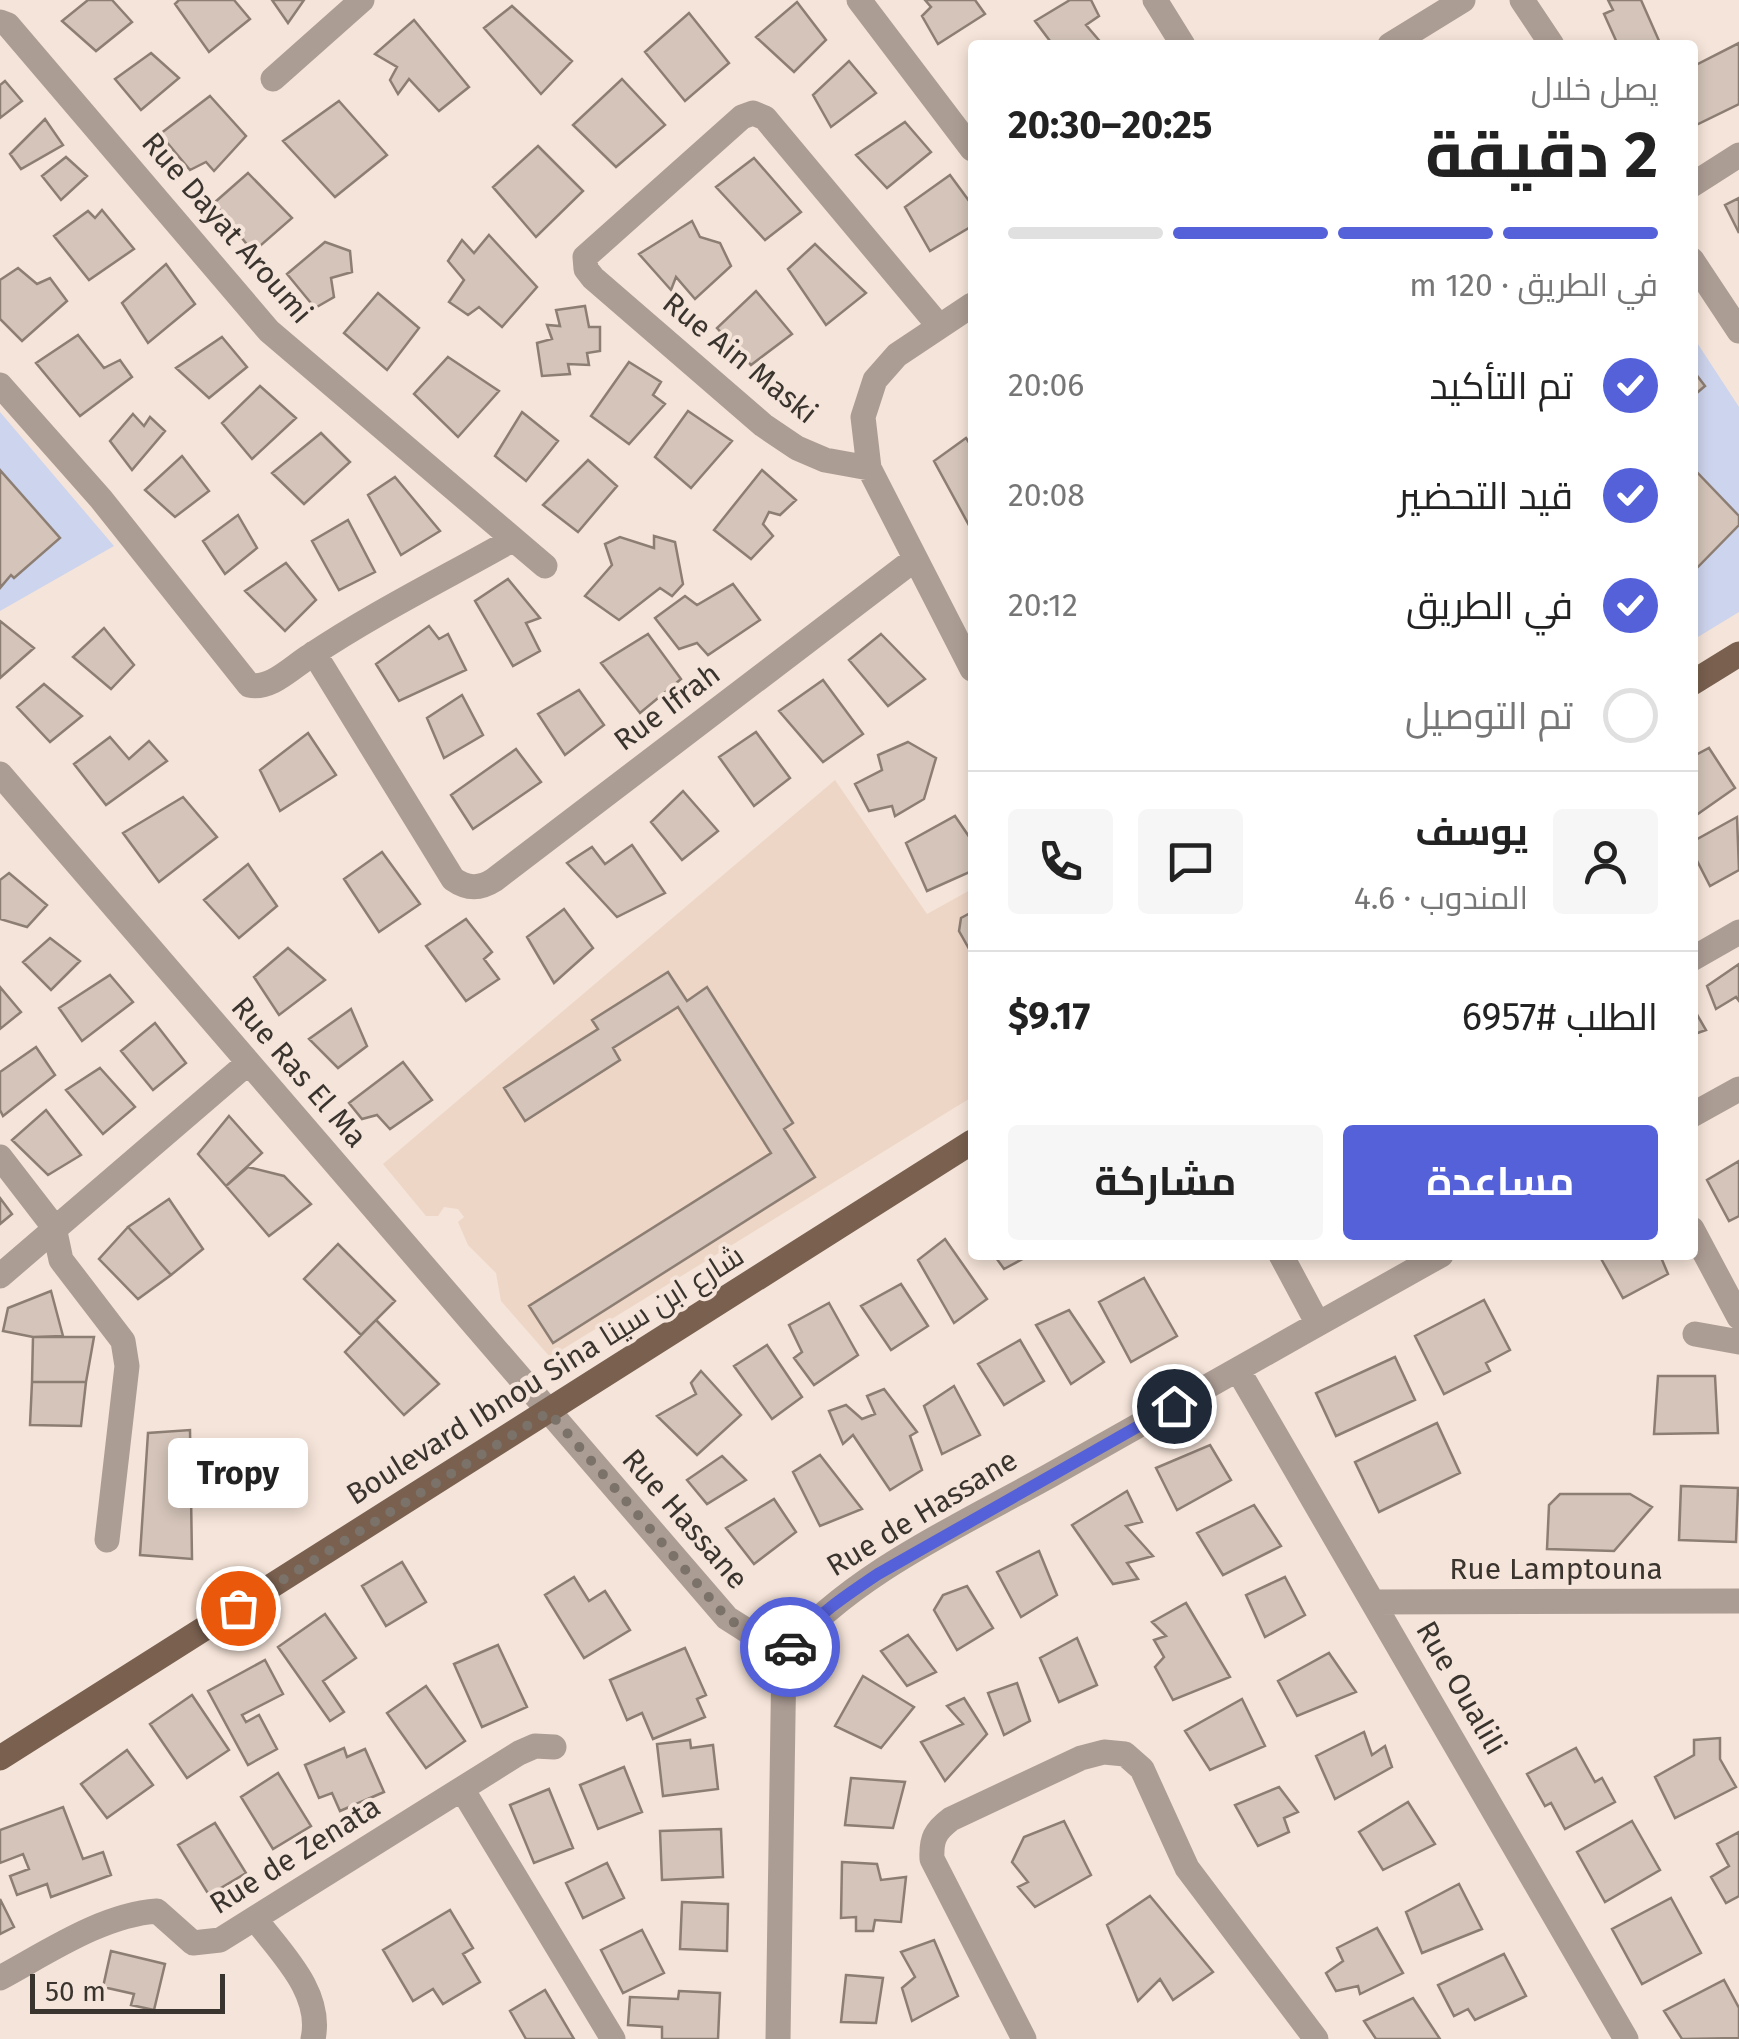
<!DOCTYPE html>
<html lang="ar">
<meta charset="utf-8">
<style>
:root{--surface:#fff;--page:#f6f6f6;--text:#222;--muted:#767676;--line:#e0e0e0;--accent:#5561d8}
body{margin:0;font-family:"Fira Sans",Cairo,sans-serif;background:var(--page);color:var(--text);direction:rtl;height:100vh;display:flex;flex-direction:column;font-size:38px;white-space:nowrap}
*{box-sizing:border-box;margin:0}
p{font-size:32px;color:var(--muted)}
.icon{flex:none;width:55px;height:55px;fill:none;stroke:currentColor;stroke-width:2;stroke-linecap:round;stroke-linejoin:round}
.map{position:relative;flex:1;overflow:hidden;direction:ltr}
.details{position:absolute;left:968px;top:40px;width:730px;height:1220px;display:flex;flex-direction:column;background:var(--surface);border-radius:10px;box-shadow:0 5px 15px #0003;direction:rtl}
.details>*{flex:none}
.scale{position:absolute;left:30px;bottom:25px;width:195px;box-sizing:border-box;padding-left:10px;border:5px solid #3a342f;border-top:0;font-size:28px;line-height:35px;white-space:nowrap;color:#3a342f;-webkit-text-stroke:8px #f5e4d9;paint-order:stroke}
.pin{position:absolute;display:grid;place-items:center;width:85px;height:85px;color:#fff;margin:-42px;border:5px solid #fff;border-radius:50%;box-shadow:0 2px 10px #0007}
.courier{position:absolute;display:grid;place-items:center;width:100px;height:100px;margin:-50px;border:8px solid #5561d8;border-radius:50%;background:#fff;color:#222;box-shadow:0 2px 12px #0007}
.bubble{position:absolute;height:70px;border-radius:10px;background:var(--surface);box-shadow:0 5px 15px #0003;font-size:32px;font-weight:700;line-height:70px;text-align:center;direction:rtl}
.head em{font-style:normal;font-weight:700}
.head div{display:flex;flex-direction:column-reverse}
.head{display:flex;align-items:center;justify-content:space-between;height:170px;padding:0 40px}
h1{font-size:65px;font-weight:700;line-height:75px}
.bar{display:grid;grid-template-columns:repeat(4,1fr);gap:15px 10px;align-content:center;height:120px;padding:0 40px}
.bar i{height:12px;border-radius:8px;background:var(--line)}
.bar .active{background:var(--accent)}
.bar p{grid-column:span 4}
.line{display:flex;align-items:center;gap:25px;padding:0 40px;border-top:2px solid var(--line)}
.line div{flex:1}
.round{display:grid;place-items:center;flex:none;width:105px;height:105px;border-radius:10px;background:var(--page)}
ol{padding:0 40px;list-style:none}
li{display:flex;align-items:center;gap:30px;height:110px}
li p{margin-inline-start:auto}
li .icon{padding:10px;border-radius:50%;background:var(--accent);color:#fff;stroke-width:4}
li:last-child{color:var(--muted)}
li i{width:55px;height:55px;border:5px solid var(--line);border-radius:50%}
.cta{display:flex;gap:20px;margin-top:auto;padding:20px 40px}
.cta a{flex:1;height:115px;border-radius:10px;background:var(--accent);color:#fff;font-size:40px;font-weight:700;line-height:115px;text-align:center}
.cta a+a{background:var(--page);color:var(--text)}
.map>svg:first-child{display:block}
.built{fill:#eed6c6}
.green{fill:#cdd4ed}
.building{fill:#d4c4b9;stroke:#8d7e74;stroke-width:2.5}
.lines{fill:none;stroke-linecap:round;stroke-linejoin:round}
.minor{stroke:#ac9d94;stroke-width:25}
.major{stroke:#79604f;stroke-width:25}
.done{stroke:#7b726a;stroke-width:10;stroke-dasharray:0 18}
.route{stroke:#5561d8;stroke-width:12}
.labels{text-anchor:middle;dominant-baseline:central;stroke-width:8;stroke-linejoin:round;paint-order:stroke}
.street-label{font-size:30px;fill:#3a342f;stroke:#f5e4d9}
</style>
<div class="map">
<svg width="1739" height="2039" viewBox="0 0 1739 2039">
<rect width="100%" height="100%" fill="#f5e4d9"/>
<path class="built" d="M835,780L927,914L972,889V1097L550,1357L501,1301L496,1273L468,1245L458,1222L464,1217L458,1209L444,1207L438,1216H426L383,1164Z"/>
<path class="green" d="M1692,335L1739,407V612L1693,640Z
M0,412L114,546L0,611V584L60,538L0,470Z"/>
<path class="building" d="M88,0H112L132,22L96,51L62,21Z
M179,0H234L250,19L209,52L175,4Z
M272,0H304L288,23Z
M925,0H975L985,14L938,44L922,16L931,7Z
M1070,0H1091L1099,16L1086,25L1103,45H1053L1035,21Z
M1608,0H1641L1660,43L1618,45L1604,14L1613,10Z
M797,2L826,40L794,72L756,37Z
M512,6L572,61L541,94L484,28Z
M689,13L729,63L685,101L645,52Z
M414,20L469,87L439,111L409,79L398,94L390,80L397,67L375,54Z
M1739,43V104L1692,127V67Z
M151,53L179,78L141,110L115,79Z
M849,61L876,93L831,127L813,95Z
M622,79L665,125L616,167L573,125Z
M5,81L22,101L0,118V85Z
M210,96L246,136L214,171L206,162L190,170L160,134Z
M339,101L387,155L335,197L283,141Z
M45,119L63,145L21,169L10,154Z
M905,122L931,152L887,188L856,155Z
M538,146L583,191L536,237L493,187Z
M66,157L87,176L61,200L42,176Z
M754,158L801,212L765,240L716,187Z
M248,173L292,218L253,252L214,203Z
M950,175L972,205V226L930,251L905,207Z
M1739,198V233L1725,205Z
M102,210L134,249L89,280L54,236L88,211L95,218Z
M692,221L700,237L720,243L731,266L695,299L676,277L671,290L639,254Z
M489,235L537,287L502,327L479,307L468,315L449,302L464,280L448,261L462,240L474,253Z
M325,242L350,251L352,272L331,278L334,297L315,308L287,274Z
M815,244L866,293L826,325L788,269Z
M166,264L195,304L148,343L122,303Z
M18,268L37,284L50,278L67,301L22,341L0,319V280Z
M756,291L792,334L751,365L717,328Z
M378,293L419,328L387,370L344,333Z
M585,306L589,327H600V351L587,353L589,365L568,364L570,374L542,376L537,343L552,339L547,325L560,326L556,310Z
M78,335L104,368L120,360L132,377L80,416L36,363Z
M222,337L247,367L209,398L176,368Z
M448,357L499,391L458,437L414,394Z
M629,362L661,382L653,395L665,404L629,444L591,416Z
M1692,369L1705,386L1692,397Z
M260,386L296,418L252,459L222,423Z
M688,411L732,441L691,488L655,457Z
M522,412L558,441L526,481L495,456Z
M133,414L144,426L150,417L165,431L132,470L110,441Z
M321,433L350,462L304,504L272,473Z
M966,438L972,447L971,529L934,461Z
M182,456L209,491L175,517L145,490Z
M588,460L617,486L578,532L543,505Z
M1692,467L1739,516V525L1692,573Z
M0,470L60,538L14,578L11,575L0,588Z
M762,470L796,500L780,515L769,512L763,524L773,536L751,559L714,530Z
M395,477L440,531L401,555L368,495Z
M238,515L257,548L225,574L203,541Z
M348,520L375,572L339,590L312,541Z
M654,536L675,542L683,584L672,596L660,588L619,620L585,596L612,565L605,544L620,537L654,548Z
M286,563L316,600L285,631L245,591Z
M508,579L540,618L526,623L540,651L513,666L475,601Z
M733,584L760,620L708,655L697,643L679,649L655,618L685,596L697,605Z
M0,621L34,648L0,678Z
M429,626L439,639L448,634L466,670L399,701L376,664Z
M104,628L134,665L111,689L73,657Z
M648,634L681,679L640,713L601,663Z
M881,634L925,679L888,706L849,660Z
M823,680L863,734L823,762L779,711Z
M44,684L82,716L50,742L17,707Z
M579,690L604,725L565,755L538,714Z
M462,695L483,735L444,758L427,718Z
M756,732L790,778L754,806L719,757Z
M308,733L336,775L280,811L260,770Z
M110,737L129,759L149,741L167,761L106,805L74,764Z
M908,742L936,758L924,799L895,816L892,806L869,811L855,784L882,770L878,755Z
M1709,748L1735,788L1692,818V757Z
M516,749L541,782L473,829L451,795Z
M683,791L718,831L682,860L651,822Z
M183,797L217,837L159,882L123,833Z
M955,816L972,841V871L927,891L906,843Z
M1737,817L1739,870L1710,886L1692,851V842Z
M632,845L665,893L617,917L567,863L592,847L605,864Z
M382,852L420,904L379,932L344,879Z
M248,864L277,906L239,938L204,900Z
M9,873L47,905L27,927L0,919V880Z
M564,909L593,948L554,983L527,937Z
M972,912V954L959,931L961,918Z
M466,919L492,952L484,959L499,979L466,1001L426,946Z
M50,938L80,961L51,990L23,962Z
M288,948L325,980L279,1015L254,977Z
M1739,964V1001L1736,997L1716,1009L1707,986Z
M668,972L687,1001L707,987L793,1123L784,1129L815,1177L553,1343L529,1306L771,1153L678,1007L613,1048L620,1060L525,1121L504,1088L598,1029L592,1020Z
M110,975L133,1002L82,1041L59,1008Z
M0,987L21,1012L0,1029Z
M1692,1006L1706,1030L1692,1035Z
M351,1009L367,1046L338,1068L309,1039Z
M155,1023L186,1063L153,1090L121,1051Z
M36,1047L55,1075L3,1116L0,1110V1072Z
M403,1062L432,1100L390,1129L377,1115L362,1119L349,1103Z
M100,1068L135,1107L103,1134L66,1090Z
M46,1110L81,1155L48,1175L12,1140Z
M229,1116L262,1153L226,1186L198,1154Z
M1739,1161V1216L1729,1221L1707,1180Z
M248,1167L284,1176L311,1204L269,1236L226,1186Z
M0,1198L12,1214L0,1224Z
M169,1199L203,1249L171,1275L128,1227Z
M128,1227L171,1275L138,1299L99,1259Z
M945,1239L987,1299L954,1323L918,1260Z
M338,1244L395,1301L361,1335L304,1279Z
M994,1255H1030L1004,1269Z
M1599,1255H1660L1668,1274L1623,1298Z
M1144,1278L1177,1336L1131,1362L1099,1302Z
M901,1284L928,1326L891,1350L861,1306Z
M51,1291L63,1336L33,1337L3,1331L8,1308Z
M1484,1300L1510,1350L1486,1363L1490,1371L1444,1394L1415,1336Z
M829,1303L858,1355L814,1385L794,1358L802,1352L789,1325Z
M1069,1310L1104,1362L1071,1384L1036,1325Z
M376,1320L439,1384L404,1415L345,1352Z
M33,1337H94L86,1382H32Z
M1020,1340L1044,1381L1004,1405L978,1364Z
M767,1345L802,1397L772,1419L734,1366Z
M1395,1357L1415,1400L1336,1436L1316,1393Z
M701,1371L741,1415L697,1455L657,1416L696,1394L691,1383Z
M1658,1376H1715L1718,1433L1654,1434Z
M32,1382H86L81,1426L30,1425Z
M954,1386L980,1435L942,1454L924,1406Z
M884,1389L917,1432L910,1436L922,1470L890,1490L853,1435L843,1444L829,1411L846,1405L862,1419L875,1414L867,1396Z
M1437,1423L1460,1473L1379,1512L1355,1462Z
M190,1430L192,1559L140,1555L148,1433Z
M1210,1445L1231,1480L1177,1510L1156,1468Z
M820,1455L862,1509L820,1526L793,1472Z
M722,1456L746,1480L707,1504L687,1480Z
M1681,1486L1738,1488L1736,1542L1679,1540Z
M1127,1491L1142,1522L1126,1526L1153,1556L1127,1563L1138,1579L1113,1584L1072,1525Z
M1560,1494H1630L1652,1507L1614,1551L1547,1549L1549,1505Z
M774,1499L796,1532L754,1564L726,1528Z
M1254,1505L1281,1546L1223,1575L1197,1533Z
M1039,1551L1057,1595L1021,1617L997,1572Z
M402,1562L426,1602L386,1626L362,1586Z
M574,1577L589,1601L605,1591L630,1630L584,1658L545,1595Z
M1285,1577L1305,1615L1265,1637L1246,1595Z
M967,1586L993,1628L957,1650L934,1610L943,1595Z
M1186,1603L1230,1677L1173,1700L1155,1667L1164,1657L1154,1640L1166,1636L1152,1622Z
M325,1614L356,1658L323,1681L344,1712L330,1721L278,1647Z
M908,1635L936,1672L907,1686L881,1651Z
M1077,1638L1097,1685L1059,1702L1040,1658Z
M498,1645L527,1707L482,1727L454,1664Z
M685,1648L706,1695L697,1699L705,1717L653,1739L642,1713L627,1720L610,1680Z
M1329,1653L1356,1692L1297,1716L1278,1681Z
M265,1660L283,1694L242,1715L246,1722L259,1715L277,1749L248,1765L208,1691Z
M863,1676L914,1707L881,1748L835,1726Z
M1017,1683L1030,1721L1004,1735L988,1693Z
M426,1686L465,1741L426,1768L387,1713Z
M192,1695L229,1750L187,1778L150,1724Z
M964,1698L987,1734L945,1781L921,1742L963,1724L947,1706Z
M1242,1699L1265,1746L1210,1770L1185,1731Z
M1364,1732L1372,1755L1385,1746L1392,1767L1335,1799L1316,1756Z
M1720,1738V1759L1736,1787L1675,1818L1655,1777L1694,1755V1740Z
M690,1740L691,1748L713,1745L718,1789L663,1796L657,1744Z
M344,1748L347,1757L365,1749L384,1792L340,1811L332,1793L319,1798L305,1765Z
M1576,1748L1595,1782L1602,1778L1615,1802L1565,1829L1551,1803L1545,1806L1527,1774Z
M127,1750L153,1785L107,1818L81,1784Z
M624,1767L642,1812L598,1829L580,1785Z
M278,1773L311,1826L273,1849L241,1797Z
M851,1778L905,1782L893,1828L845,1825Z
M1279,1787L1298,1812L1284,1818L1289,1832L1258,1846L1235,1805Z
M549,1789L573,1848L534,1863L510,1805Z
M1408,1802L1435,1844L1383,1870L1359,1832Z
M63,1807L83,1859L103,1852L111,1875L51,1897L47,1884L17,1895L10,1876L29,1869L23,1854L0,1863V1830Z
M1064,1821L1091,1875L1035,1907L1018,1887L1028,1882L1012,1862L1024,1837Z
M1632,1821L1660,1870L1605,1902L1577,1852Z
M215,1823L246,1873L209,1895L178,1845Z
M721,1829L723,1877L662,1880L660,1831Z
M1739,1832V1896L1726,1903L1711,1877L1729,1866L1717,1844Z
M842,1862L877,1864L881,1880L906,1877L901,1922L875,1920L873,1931H856V1917L841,1918Z
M607,1863L624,1898L583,1918L566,1883Z
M1459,1884L1482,1929L1422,1953L1406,1912Z
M1150,1896L1213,1972L1173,2000L1160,1979L1138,2001L1107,1925Z
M1671,1898L1701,1953L1642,1984L1612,1929Z
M0,1899L14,1927L0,1934Z
M682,1902L728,1904L727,1951L680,1949Z
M450,1910L473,1948L463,1954L480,1982L443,2004L433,1989L413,2001L383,1950Z
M1377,1928L1403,1973L1360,1994L1358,1986L1336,1991L1326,1973L1343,1961L1337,1948Z
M642,1930L664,1973L623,1993L601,1950Z
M934,1940L958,1996L912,2021L902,1988L915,1977L901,1952Z
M111,1951L165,1964L154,2010L131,2005L134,1994L103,1987Z
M1504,1954L1526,1996L1475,2020L1468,2009L1454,2016L1438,1985Z
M846,1975L883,1978L876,2023L841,2022Z
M1724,1980L1739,2008V2038L1682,2039L1664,2011Z
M545,1990L574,2039H526L510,2011Z
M679,1991L720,1993L718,2039H662V2027L628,2025L630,1997L678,1999Z
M1413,1998L1440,2039H1376L1364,2021Z"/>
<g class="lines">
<path class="minor" d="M859,0L972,149
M1155,0L1183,45
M1522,0L1552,45
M0,22L8,25L269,331L545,566
M1390,45L1463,0
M273,79L362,0
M1692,185L1739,155
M1692,260L1739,331
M972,305L897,355L875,380L863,417L869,468L972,669
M0,385L101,499L249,685C271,690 292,667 310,656C374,613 445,578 512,540
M869,468L825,460L797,448L763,425L593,278L586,269L585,257L742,117L753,113L765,118L939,326
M314,653L453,879C467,889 480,889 494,880L915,559
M0,774L727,1618L784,1654
M1692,959L1739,932
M1692,1115L1739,1089
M0,1157L54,1227L61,1260L123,1341L127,1366L107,1540
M1692,1229L1739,1317
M1281,1255L1318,1324
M0,1276L248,1063
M1695,1334L1739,1342
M1238,1370L1626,2039
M1373,1602L1739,1601
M462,1789L613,2039
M256,1920C282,1954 323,1993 313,2039
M0,1978C48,1952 102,1915 157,1911L193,1943L220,1940L519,1753L535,1746L554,1747
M778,2039L784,1654C850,1575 959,1526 1049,1476C1179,1403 1310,1328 1441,1255
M1024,2039L932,1859C931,1839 935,1831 951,1819L1081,1758L1104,1752L1125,1754L1142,1769L1187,1868L1316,2039"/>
<path class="major" d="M1692,683L1739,654
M0,1758L972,1142"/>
</g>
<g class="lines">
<path class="done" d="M238,1608L549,1412L727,1618L784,1654L790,1647"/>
<path class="route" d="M790,1647C815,1616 845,1596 878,1574L1174,1406"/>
</g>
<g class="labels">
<g class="street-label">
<text transform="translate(227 228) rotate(49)">Rue Dayat Aroumi</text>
<text transform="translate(740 358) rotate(39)">Rue Ain Maski</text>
<text transform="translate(667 707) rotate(-37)">Rue Ifrah</text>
<text transform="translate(299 1072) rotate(49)">Rue Ras El Ma</text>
<text transform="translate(545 1375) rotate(-32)">Boulevard Ibnou Sina شارع ابن سينا</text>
<text transform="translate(922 1513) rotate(-31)">Rue de Hassane</text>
<text transform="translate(685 1519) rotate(49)">Rue Hassane</text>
<text x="1556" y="1569">Rue Lamptouna</text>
<text transform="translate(1461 1688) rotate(60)">Rue Oualili</text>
<text transform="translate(295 1855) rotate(-32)">Rue de Zenata</text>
</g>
</g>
</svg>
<div class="scale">50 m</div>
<div class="pin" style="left:238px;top:1608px;background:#ea580c"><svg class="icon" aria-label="bag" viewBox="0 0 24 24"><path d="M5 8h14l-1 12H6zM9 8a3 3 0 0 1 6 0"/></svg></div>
<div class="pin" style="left:1174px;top:1406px;background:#1f2937"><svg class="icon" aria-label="home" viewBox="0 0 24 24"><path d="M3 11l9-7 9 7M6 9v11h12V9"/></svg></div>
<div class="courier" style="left:790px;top:1647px"><svg class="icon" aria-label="car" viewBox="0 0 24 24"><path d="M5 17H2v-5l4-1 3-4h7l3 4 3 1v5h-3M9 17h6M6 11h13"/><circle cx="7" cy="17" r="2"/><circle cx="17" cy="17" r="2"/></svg></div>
<div class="bubble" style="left:168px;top:1438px;width:140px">Tropy</div>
<section class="details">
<div class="head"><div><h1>2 دقيقة</h1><p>يصل خلال</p></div><em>20:25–20:30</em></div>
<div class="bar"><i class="active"></i><i class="active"></i><i class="active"></i><i></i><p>في الطريق · 120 m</p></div>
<ol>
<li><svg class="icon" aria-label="check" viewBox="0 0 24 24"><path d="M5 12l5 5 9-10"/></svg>تم التأكيد<p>20:06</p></li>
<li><svg class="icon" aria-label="check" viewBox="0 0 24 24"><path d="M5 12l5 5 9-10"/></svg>قيد التحضير<p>20:08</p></li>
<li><svg class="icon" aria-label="check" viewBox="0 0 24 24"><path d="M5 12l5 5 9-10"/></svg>في الطريق<p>20:12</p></li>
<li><i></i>تم التوصيل</li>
</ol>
<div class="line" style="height:180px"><a class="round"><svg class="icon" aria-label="person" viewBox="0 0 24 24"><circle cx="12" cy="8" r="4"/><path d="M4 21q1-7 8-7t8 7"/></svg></a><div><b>يوسف</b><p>المندوب · 4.6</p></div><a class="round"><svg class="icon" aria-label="chat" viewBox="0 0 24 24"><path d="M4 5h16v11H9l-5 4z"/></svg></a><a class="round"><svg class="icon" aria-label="phone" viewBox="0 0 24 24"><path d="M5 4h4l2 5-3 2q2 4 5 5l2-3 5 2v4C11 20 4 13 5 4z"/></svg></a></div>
<div class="line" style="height:130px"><div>الطلب #6957</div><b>$9.17</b></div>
<div class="cta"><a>مساعدة</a><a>مشاركة</a></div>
</section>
</div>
